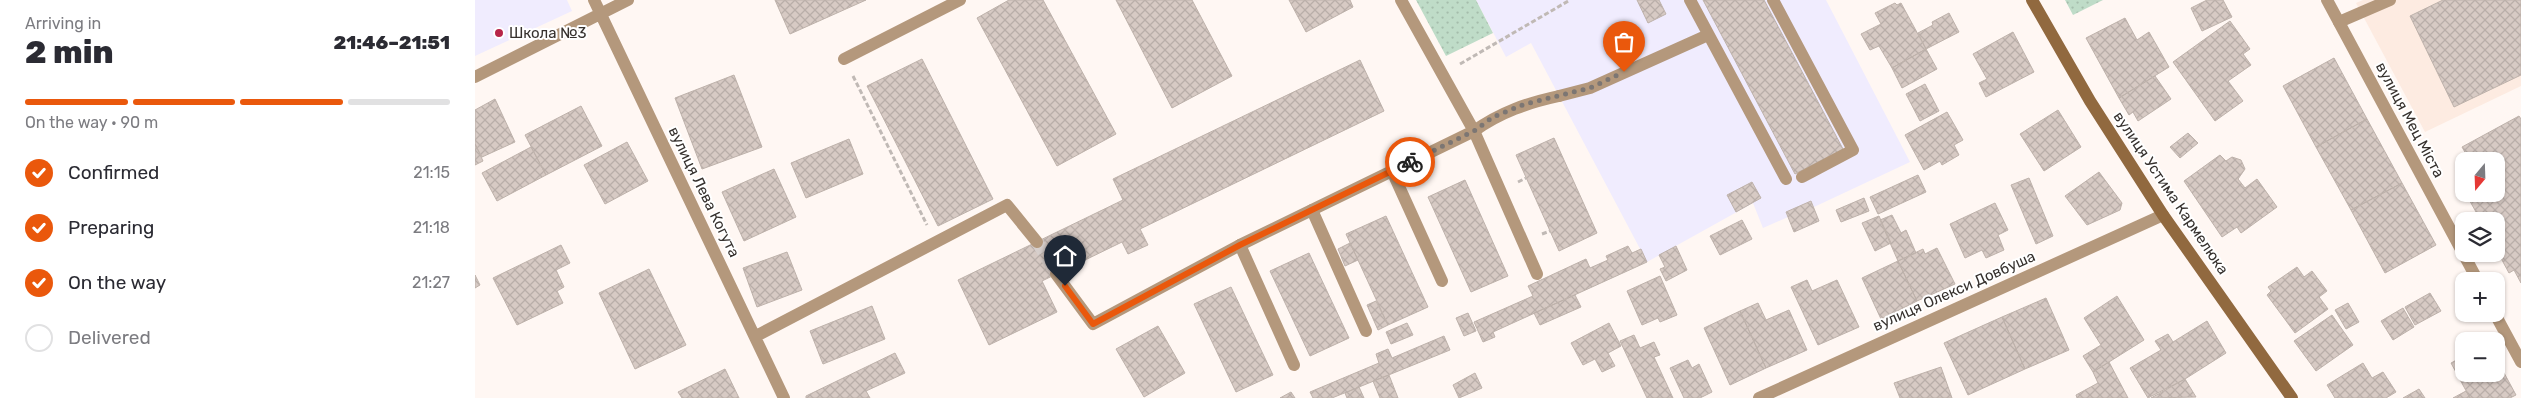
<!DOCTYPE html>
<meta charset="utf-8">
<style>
:root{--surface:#fff;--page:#f2f2f3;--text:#2b2b33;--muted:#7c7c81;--line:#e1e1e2;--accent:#ea580c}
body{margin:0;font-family:Rubik,sans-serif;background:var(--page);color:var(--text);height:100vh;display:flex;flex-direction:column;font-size:19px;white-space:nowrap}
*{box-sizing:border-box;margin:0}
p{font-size:16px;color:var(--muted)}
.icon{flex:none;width:28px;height:28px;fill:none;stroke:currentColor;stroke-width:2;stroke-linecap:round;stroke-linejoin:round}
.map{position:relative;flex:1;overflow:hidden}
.sheet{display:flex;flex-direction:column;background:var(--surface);width:475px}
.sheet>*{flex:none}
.needle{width:32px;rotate:199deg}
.tools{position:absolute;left:1980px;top:152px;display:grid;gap:10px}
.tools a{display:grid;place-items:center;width:50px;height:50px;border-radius:10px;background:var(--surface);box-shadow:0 1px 4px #0004;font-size:25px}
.pin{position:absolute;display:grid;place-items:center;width:42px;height:42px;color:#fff;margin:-51px -21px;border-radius:50% 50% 50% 0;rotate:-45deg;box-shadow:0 0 5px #0007}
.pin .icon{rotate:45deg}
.courier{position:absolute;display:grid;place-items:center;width:50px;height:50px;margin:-25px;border:4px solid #ea580c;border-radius:50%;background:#fff;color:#222;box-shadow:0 1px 6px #0007}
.summary em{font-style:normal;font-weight:800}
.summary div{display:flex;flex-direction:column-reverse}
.summary{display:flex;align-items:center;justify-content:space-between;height:85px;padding:0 25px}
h1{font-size:32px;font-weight:800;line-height:38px}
.bar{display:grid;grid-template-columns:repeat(4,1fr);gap:8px 5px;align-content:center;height:60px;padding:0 25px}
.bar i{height:6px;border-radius:4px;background:var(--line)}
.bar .on{background:var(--accent)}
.bar p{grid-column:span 4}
ol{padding:0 25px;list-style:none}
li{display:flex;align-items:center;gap:15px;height:55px}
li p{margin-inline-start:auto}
li .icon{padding:5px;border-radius:50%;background:var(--accent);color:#fff;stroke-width:4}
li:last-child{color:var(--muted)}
li i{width:28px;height:28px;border:2px solid var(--line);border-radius:50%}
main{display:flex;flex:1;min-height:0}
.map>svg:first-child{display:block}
.education{fill:#f0ecfe}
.medical{fill:#fdebe1}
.green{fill:url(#green-dots)}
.building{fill:url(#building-cross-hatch);stroke:#beb2ab}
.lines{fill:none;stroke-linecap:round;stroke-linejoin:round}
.street-tunnel{stroke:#d7cfcc;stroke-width:12;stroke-dasharray:12 6;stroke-linecap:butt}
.path{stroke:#c0b9b5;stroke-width:3;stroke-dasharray:5 2.5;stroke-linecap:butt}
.lane{stroke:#b4987c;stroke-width:12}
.street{stroke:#b4987c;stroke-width:12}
.secondary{stroke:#91693f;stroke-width:12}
.done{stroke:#7c7673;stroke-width:5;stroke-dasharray:0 9}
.route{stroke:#ea580c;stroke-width:6}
.poi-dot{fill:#b72549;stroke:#fff;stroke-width:2}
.labels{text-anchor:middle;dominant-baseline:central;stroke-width:4;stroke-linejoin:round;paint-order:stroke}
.poi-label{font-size:15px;fill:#36312e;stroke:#fff;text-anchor:start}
.street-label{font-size:15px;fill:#36312e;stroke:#fff}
</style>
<main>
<section class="sheet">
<div class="summary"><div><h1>2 min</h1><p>Arriving in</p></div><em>21:46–21:51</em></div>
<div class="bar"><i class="on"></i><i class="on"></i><i class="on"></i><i></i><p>On the way · 90 m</p></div>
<ol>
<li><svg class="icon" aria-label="check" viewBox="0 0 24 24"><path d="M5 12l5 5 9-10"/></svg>Confirmed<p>21:15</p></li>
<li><svg class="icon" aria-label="check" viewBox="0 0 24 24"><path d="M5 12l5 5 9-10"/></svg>Preparing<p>21:18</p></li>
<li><svg class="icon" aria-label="check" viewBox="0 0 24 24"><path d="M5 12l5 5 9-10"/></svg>On the way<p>21:27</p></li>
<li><i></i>Delivered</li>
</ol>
</section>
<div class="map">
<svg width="2046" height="398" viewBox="0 0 2046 398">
<defs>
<pattern id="green-dots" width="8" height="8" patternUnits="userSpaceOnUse" patternTransform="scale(1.25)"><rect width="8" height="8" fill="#bfdcc8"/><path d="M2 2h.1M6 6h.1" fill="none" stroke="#a5bdac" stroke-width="1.8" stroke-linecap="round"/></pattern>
<pattern id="building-cross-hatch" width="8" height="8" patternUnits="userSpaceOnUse" patternTransform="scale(1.25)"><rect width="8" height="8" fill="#d7cac4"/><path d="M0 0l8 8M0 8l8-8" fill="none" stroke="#b9aea9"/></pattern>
</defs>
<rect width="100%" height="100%" fill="#fff7f3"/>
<path class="education" d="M0,0H92L97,11L0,56Z
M1001,0H1351L1435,162L1339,207L1336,201L1311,212L1313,217L1288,228L1278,203L1172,262L1056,43L1031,57Z"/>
<path class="medical" d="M1888,0H2046V86L1950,132L1881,3Z"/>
<path class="green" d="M941,0H1001L1018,33L971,56Z
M1590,0H1628L1598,15Z"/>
<path class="building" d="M300,0H391L315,34Z
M534,0H568L641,134L582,166L502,18Z
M641,0H717L757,76L697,108Z
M814,0H875L878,7L831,32Z
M1162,0H1184L1191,14L1173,23Z
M1228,0H1289L1368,149L1320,174Z
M1732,0H1748L1757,17L1727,31L1716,8Z
M1968,0H2046V75L1979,107L1935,16Z
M1420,3L1422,5L1426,3L1451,49L1417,68L1404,46L1395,50L1386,34L1406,24L1400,13Z
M1474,13L1484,32L1451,49L1443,33L1458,25L1457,22Z
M1650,18L1662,40L1674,32L1694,67L1644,98L1611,38Z
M1755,21L1775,49L1768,54L1776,65L1753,81L1768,101L1740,121L1698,62Z
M1538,32L1559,72L1511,97L1504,83L1512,79L1498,54Z
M1451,49L1462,69L1427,88L1417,68Z
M1859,58L1892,119L1841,147L1808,86Z
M447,59L518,199L463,226L392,86Z
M885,60L909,111L665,229L673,245L653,254L647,242L567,281L582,312L514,345L483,280L648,200L638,179Z
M259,75L287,147L227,169L200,98Z
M1680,76L1696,99L1663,121L1658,112L1654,115L1644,98Z
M1450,84L1464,111L1445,121L1431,94Z
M20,99L40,142L7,157L0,144V110Z
M106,106L127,146L71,175L50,135Z
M1583,110L1606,147L1569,171L1545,134Z
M1472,112L1488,140L1479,145L1484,155L1467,165L1465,161L1449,170L1430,135Z
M2044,116L2046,119V283L2039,270L2034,273L2021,249V221H2006L1991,194H2021V161H1995L1987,147Z
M1892,119L1927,183L1876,210L1841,147Z
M1713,133L1723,143L1705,158L1695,147Z
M1079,138L1122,233L1084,251L1041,155Z
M374,139L388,174L331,198L316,163Z
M152,142L173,181L130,204L109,165Z
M0,144L8,161L0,165Z
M56,147L71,175L22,201L7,173Z
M1745,155L1751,161L1757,157L1766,160L1770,169L1763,179L1770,188L1782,179L1802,207L1766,233L1762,227L1747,237L1709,181Z
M299,169L321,217L269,241L247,192Z
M1624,172L1647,203L1645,210L1612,225L1590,196Z
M1443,175L1451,192L1403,214L1395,197Z
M1554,178L1578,236L1561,244L1536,185Z
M990,180L1033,276L996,292L953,197Z
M1277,182L1286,198L1261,212L1252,195Z
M1927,183L1961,245L1910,273L1876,210Z
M1389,198L1394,211L1366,222L1361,210Z
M1336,201L1344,221L1319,232L1311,212Z
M1520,203L1533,230L1523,235L1529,250L1511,258L1507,250L1490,258L1475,224Z
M1417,215L1426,233L1431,230L1441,253L1423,261L1405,220Z
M911,216L953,307L913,325L871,234Z
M1404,216L1416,243L1400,251L1387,223Z
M1267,220L1277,239L1245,255L1235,236Z
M875,243L883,260L870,266L863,249Z
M86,245L95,263L81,270L89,287L82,291L88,303L42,325L18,278Z
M1153,246L1157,253L1166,249L1172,262L1018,332L1020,337L1008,342L999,322L1058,296L1053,286L1111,259L1115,268L1133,260L1131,256Z
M1201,246L1212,270L1191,281L1185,269L1190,267L1184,255Z
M1462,248L1480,284L1442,301L1423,261L1448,249L1450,254Z
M312,252L327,290L282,307L268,268Z
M834,253L874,338L835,356L795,271Z
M1423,261L1442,301L1406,319L1387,278Z
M1822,267L1829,277L1837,271L1852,291L1844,297L1853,309L1820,333L1792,295L1796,291L1793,287Z
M174,269L211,345L160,369L124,293Z
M0,275L5,285L0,288Z
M1185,276L1202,315L1185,322L1183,318L1167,325L1152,291Z
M1332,280L1337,291L1362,280L1384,327L1343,345L1316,287Z
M756,287L798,375L761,392L719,304Z
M1955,293L1966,311L1940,325L1930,307Z
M1100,295L1106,307L1065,325L1059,313Z
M1642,296L1669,340L1618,372L1608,356L1626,345L1609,318Z
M1571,298L1594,350L1550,369L1527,317Z
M901,301L913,325L903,330L892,305Z
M1283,303L1291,320L1314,310L1332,350L1291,368L1265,311Z
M1873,303L1884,322L1871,329L1860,310Z
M397,306L410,339L348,364L335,331Z
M1928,308L1939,327L1918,340L1906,321Z
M1265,311L1291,368L1255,385L1229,328Z
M993,313L1001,331L989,336L981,318Z
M1857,315L1878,345L1841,371L1819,341Z
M1527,317L1550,369L1493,395L1469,343Z
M1732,321L1751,353L1710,379L1673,398L1655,368L1686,350L1680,341L1693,334L1698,342Z
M932,323L938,335L916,344L911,332Z
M1134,323L1146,346L1133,353L1140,366L1127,372L1120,359L1108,365L1096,343Z
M683,326L710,373L669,397L641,349Z
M1159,335L1165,348L1179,342L1185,355L1179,357L1198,398H1172L1145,341Z
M969,336L975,350L857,398H838L835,392L904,363L901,354L913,349L917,358Z
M420,353L430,373L391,391L395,398H331V396Z
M1989,356V374H2021V358L2041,395L2035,398H1995L1976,363Z
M1213,360L1217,368L1224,364L1237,392L1225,398H1209L1195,368Z
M1634,362L1653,398H1602L1601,395L1623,383L1618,372Z
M1888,363L1897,378L1908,372L1921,392L1911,398H1860L1852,385Z
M1466,367L1477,398H1425L1419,383Z
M250,369L264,398H207L203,392Z
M1000,373L1007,388L984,398L978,385Z
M914,375L923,398H905L898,381Z
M1710,379L1721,397L1676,398Z
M884,387L889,398H872L870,393Z
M1944,389L1950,398H1928Z
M1991,391L1995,398H1978Z
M816,392L820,398H805Z"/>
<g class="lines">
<path class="street-tunnel" d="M562,242L581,274"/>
<path class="path" d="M985,64L1095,0
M378,76L452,225
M1043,182L1051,178
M1067,234L1075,231"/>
<path class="lane" d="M1215,0L1311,179
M1298,0L1378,150L1327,177
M1864,22L1915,0
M1084,96L1115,88L1233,35
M999,131L1062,274
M917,171L967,281
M837,210L891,331
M765,245L819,365"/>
<path class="street" d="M119,0L309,398
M926,0L999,131
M1852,0L2003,281
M369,59L485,0
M0,77L153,0
M581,274L618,324L765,245L999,131C1026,112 1052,103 1084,96
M2020,314L2046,362
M281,336L532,205L562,242
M1284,398L1688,215"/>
<path class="secondary" d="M1557,0L1615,101L1688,215L1817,398"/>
</g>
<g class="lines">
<path class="done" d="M935,162L999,131L1018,117L1050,104L1115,88L1149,72"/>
<path class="route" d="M590,286L618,324L765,245L935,162"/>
</g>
<circle class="poi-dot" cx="24" cy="33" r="5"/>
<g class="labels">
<g class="poi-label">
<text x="34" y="33">Школа №3</text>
</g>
<g class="street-label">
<text transform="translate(1935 120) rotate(62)">вулиця Мец Міста</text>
<text transform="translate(229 192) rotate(64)">вулиця Лева Когута</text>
<text transform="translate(1696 193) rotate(56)">вулиця Устима Кармелюка</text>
<text transform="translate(1479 291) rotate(-24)">вулиця Олекси Довбуша</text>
</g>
</g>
</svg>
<div class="tools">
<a><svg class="needle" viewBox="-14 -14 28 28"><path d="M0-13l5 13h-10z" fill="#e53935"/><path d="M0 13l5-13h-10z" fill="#7c7c81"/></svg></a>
<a><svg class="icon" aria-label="layers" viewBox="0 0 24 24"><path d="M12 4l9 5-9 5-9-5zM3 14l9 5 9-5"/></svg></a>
<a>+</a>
<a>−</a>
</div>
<div class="pin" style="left:1149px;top:72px;background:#ea580c"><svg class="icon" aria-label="bag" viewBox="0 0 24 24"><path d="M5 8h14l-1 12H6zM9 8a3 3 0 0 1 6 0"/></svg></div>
<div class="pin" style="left:590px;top:286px;background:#1f2937"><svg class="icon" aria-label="home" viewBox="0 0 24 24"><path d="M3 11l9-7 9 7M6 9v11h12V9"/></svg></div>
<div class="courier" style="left:935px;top:162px"><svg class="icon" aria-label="bike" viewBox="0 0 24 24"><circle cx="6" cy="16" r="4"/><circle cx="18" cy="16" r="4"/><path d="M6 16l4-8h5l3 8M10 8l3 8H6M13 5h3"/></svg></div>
</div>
</main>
